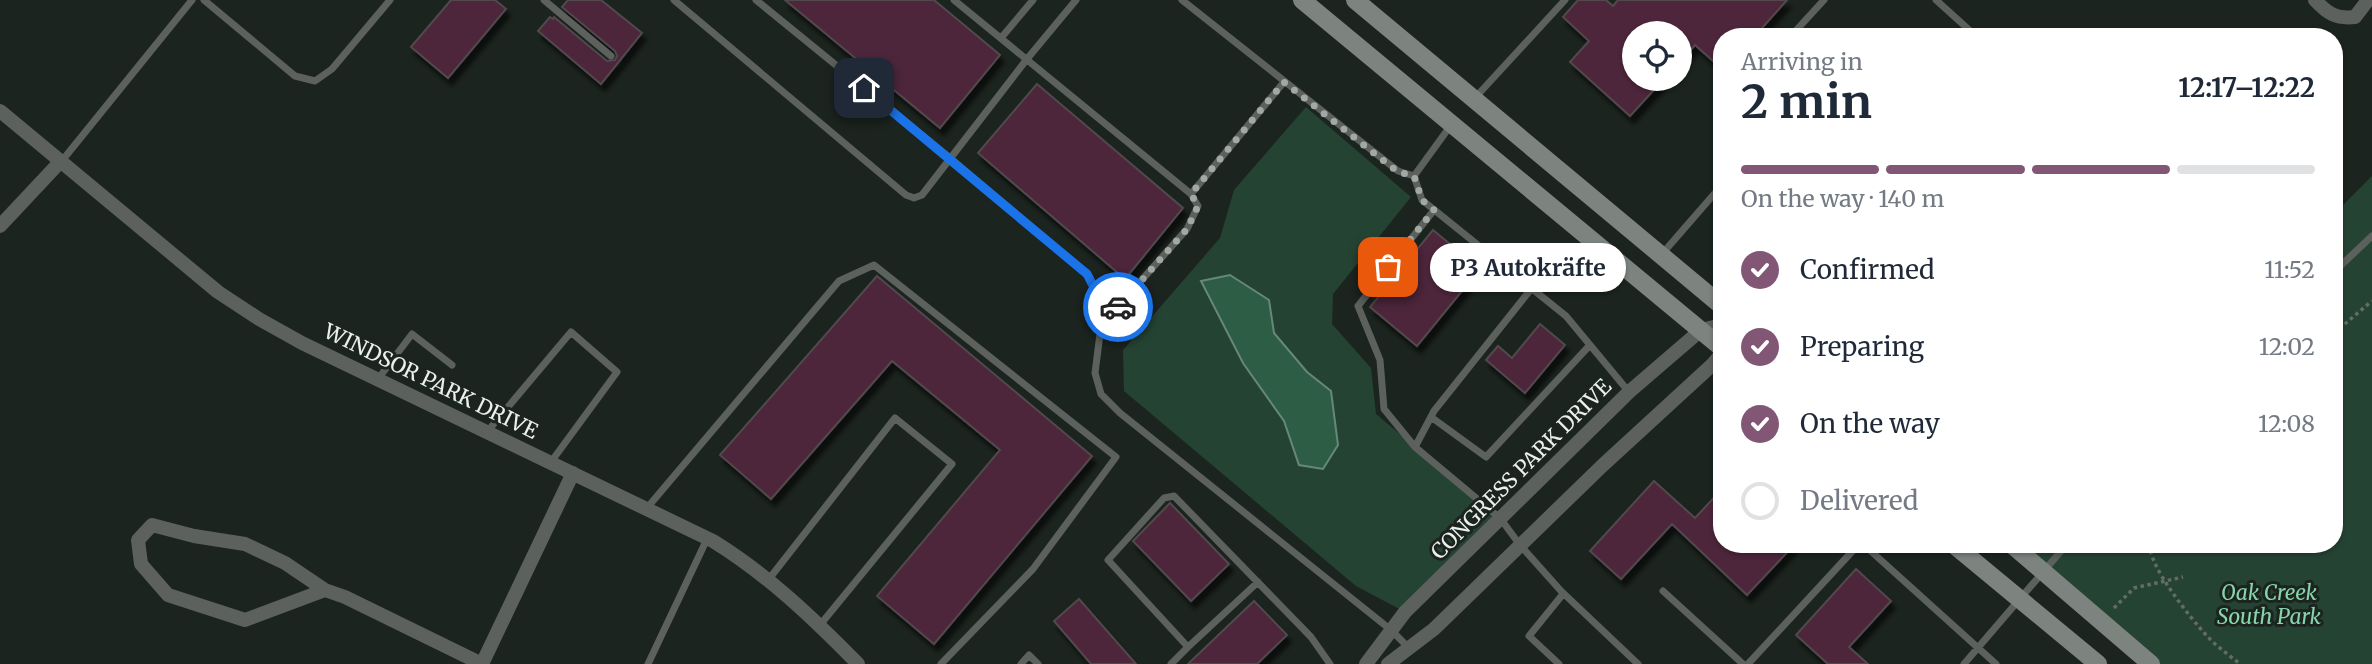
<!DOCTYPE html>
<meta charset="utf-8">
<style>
:root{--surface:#fff;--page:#f2f2f3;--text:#1f2937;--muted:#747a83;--line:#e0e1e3;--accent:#825776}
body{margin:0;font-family:Merriweather,serif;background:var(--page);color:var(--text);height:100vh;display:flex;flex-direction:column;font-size:26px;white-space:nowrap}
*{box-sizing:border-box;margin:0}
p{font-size:23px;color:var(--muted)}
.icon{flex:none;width:38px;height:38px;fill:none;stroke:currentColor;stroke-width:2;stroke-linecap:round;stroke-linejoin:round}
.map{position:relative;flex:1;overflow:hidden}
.side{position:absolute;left:1713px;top:28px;width:630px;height:525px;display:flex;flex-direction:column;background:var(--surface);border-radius:28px;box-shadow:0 2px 5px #0004}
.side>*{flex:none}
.fabs{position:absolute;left:1622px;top:21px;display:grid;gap:14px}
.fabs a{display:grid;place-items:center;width:70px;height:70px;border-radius:50%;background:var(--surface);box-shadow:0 2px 5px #0004;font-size:35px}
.pin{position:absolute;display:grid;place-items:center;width:60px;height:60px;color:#fff;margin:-30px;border-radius:14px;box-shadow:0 4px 10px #0006}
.courier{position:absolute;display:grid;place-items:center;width:70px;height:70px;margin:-35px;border:5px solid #1a73e8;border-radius:50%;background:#fff;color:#222;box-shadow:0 2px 9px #0007}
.bubble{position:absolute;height:49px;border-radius:24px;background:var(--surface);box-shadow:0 2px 5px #0004;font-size:23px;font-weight:700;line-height:49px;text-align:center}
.headline em{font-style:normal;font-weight:700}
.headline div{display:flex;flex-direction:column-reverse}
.headline{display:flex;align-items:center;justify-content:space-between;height:119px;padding:0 28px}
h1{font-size:46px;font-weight:700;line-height:52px}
.bar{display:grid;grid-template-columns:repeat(4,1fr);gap:10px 7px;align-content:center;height:84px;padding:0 28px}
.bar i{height:9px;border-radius:5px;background:var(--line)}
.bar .current{background:var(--accent)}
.bar p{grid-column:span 4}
ol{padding:0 28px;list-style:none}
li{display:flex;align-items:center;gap:21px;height:77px}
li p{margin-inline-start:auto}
li .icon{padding:7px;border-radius:50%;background:var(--accent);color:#fff;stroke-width:4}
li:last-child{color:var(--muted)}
li i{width:38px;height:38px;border:4px solid var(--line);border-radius:50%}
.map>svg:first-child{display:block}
.green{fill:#254333}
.water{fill:#2d5d45;stroke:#668977;stroke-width:2}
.building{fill:#4e253a;stroke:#51484c;stroke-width:2;filter:url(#shadow)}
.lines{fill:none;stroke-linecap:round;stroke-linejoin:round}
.path{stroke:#646c67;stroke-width:3.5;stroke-dasharray:3.5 3.5;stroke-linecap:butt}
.service{stroke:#5c615e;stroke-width:7}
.minor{stroke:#5c615e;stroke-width:14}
.secondary{stroke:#7d8480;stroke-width:18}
.done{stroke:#a2a9a5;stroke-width:7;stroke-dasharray:0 12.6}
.route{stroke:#1a73e8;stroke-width:9}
.labels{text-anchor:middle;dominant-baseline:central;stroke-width:6;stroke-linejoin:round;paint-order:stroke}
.street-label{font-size:21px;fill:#eaf0ed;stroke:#1c241f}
.park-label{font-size:21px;font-style:italic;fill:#88d4ab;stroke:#1c241f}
</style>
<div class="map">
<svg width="2372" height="664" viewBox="0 0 2372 664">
<defs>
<filter id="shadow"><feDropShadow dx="4" dy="7" stdDeviation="2" flood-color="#0009"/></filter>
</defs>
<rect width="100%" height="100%" fill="#1c241f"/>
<path class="green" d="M1306,107L1411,197L1333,294L1332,324L1371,368L1376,414L1500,518L1405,612L1356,586L1124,391L1123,350L1220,238L1234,190Z
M2372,176V664H2151L2011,544H2334L2335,213Z"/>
<path class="water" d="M1230,275L1269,300L1274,333L1307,372L1331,391L1338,445L1323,469L1299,465L1284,421L1243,363L1201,281Z"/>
<path class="building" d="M451,0H495L506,9L448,78L411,47Z
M568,0H601L642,33L601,84L538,31L550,17L553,19L554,17L607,61L615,60L617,56L615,51L562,7Z
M785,0H934L1000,55L940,128Z
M1578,0H1606L1613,6L1618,0H1787L1754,37H1722V69L1695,45L1680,62V33H1634V79H1664L1630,116L1570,62L1589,41L1563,17Z
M1037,84L1183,208L1125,279L978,153Z
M1433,230L1480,269L1417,346L1370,307Z
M877,276L1092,456L934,644L877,596L1000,450L892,361L771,499L720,455Z
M1540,324L1565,345L1525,393L1486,360L1498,346L1512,358Z
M1654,481L1695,518L1722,489V544H1795L1747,595L1672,524L1621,579L1590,551Z
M1170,503L1229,564L1191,601L1133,541Z
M1856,569L1891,601L1849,647L1868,664H1828L1796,635Z
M1079,599L1136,664H1091L1054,621Z
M1254,601L1287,635L1257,664H1188Z"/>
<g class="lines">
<path class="path" d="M2334,333L2372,301
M2150,544C2147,564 2192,620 2207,636C2216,646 2229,655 2240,664
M2114,608L2134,588L2183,577"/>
<path class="service" d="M204,0L295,76L315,81L332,69L390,0
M544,0L611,56
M674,0L906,195L914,198L922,195L1027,59L1076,0
M756,0L950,158L1087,274L1099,297L1100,334L1095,373L1101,394L1120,413L1391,630L1409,648
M954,0L1191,194L1198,206L1187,229L1100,327
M1182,0L1398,171L1414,176
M1936,0L1977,37
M1790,37L1824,0
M1001,38L1033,0
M1473,100L1565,0
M1451,125L1414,176L1422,200L1566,316L1629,392
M61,162L192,0
M1191,194L1284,82
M1434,210L1358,306L1380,360L1384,409L1415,447L1500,518L1520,545L1561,591L1638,664
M1662,254L1722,185
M2334,272L2372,236
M378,379L412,334L452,365
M1431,417L1486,457L1590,345
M487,432L571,332L617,372L551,462
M1415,447L1434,411L1531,289
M647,508L839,281L874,265L1116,457L1033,569L941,664
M1863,544L1996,664
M769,579L895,418L952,464L820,625
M1663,591L1743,664
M1188,647L1258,582
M648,664L707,539
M1021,664L1029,655L1038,664
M1171,664L1188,647L1108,560L1164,498L1174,496L1311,637L1330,664
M1559,664L1529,636L1563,594
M1748,664L1859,544
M1964,664L2067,544"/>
<path class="minor" d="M2315,0C2328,14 2336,19 2355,17L2368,0
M0,111L218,292L259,319L302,343L713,541C768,575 813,618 858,664
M0,226L60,162
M325,590L245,620L168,595L141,564L138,540L152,525L194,536L245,544L285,563L325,590L345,597L482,664
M482,664L573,473
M1366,664L1405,612L1629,392L1701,330L1722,325
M1388,664L1434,629L1603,465L1712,365L1722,353"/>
<path class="secondary" d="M1302,0L1722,348
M1355,0L1722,306
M1953,544L2098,664
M2011,544L2151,664"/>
</g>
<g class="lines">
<path class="done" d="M1118,307L1187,229L1198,206L1191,194L1284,82L1398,172L1414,176L1422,200L1434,210L1388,267"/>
<path class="route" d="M864,88L1087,274L1099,297L1100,327L1118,307"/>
</g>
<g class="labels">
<g class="street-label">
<text transform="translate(431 381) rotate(26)">WINDSOR PARK DRIVE</text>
<text transform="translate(1521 469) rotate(-45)">CONGRESS PARK DRIVE</text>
</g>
<g class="park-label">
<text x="2269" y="592">Oak Creek<tspan x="2269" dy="24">South Park</tspan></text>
</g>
</g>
</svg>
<div class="fabs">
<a><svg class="icon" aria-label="locate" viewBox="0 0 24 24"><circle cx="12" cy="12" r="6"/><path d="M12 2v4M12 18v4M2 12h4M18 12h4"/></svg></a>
</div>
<div class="pin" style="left:1388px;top:267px;background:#ea580c"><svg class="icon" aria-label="bag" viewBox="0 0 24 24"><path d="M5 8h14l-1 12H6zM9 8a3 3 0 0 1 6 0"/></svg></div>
<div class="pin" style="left:864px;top:88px;background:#1f2937"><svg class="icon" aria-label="home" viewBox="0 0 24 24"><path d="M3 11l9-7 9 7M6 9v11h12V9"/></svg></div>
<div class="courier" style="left:1118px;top:307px"><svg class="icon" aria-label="car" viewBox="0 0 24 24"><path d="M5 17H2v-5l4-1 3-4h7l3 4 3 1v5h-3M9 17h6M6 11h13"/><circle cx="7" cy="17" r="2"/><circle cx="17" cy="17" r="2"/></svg></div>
<div class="bubble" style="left:1430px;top:243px;width:196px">P3 Autokräfte</div>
<section class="side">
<div class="headline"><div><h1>2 min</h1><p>Arriving in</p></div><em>12:17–12:22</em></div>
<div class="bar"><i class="current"></i><i class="current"></i><i class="current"></i><i></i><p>On the way · 140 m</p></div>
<ol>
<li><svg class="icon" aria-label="check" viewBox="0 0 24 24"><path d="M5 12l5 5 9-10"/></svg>Confirmed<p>11:52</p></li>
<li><svg class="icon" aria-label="check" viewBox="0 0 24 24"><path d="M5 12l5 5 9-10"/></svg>Preparing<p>12:02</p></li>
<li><svg class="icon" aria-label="check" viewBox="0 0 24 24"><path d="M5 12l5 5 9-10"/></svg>On the way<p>12:08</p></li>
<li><i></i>Delivered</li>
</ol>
</section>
</div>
